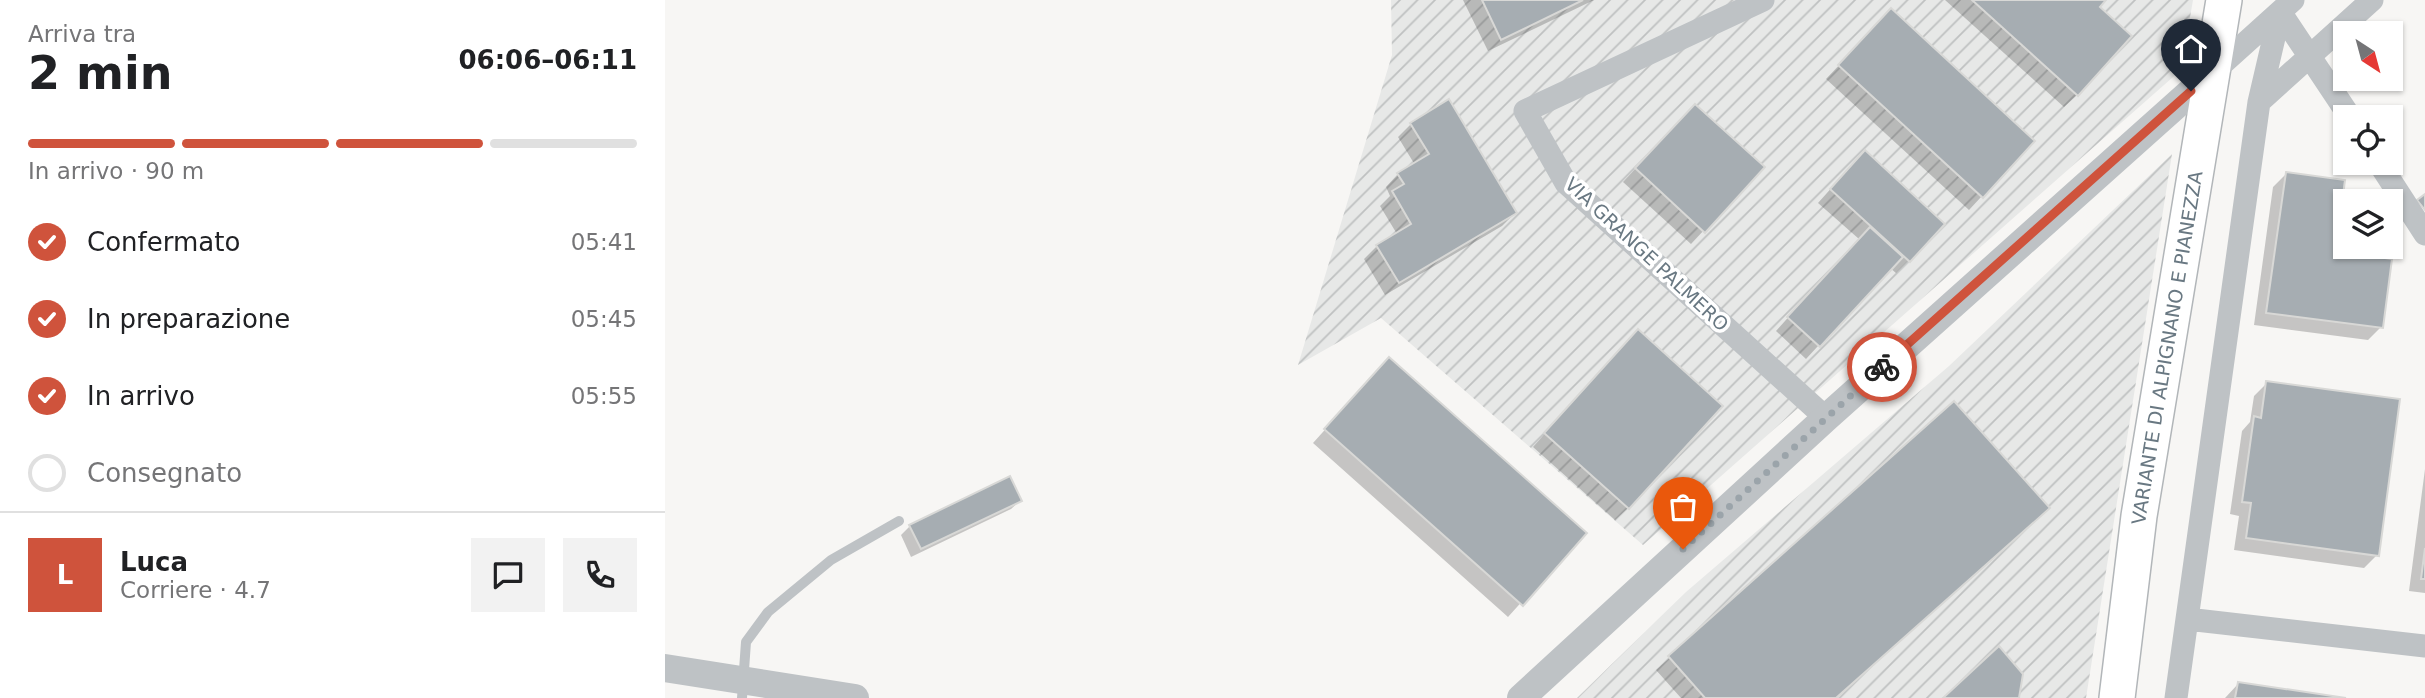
<!DOCTYPE html>
<html lang="it">
<meta charset="utf-8">
<style>
:root{--surface:#fff;--page:#f2f2f2;--text:#202124;--muted:#757577;--line:#e0e0e0;--accent:#cf533c}
body{margin:0;font-family:"DejaVu Sans",sans-serif;background:var(--page);color:var(--text);height:100vh;display:flex;flex-direction:column;font-size:26px;white-space:nowrap}
*{box-sizing:border-box;margin:0}
p{font-size:23px;color:var(--muted)}
.icon{flex:none;width:38px;height:38px;fill:none;stroke:currentColor;stroke-width:2;stroke-linecap:round;stroke-linejoin:round}
.map{position:relative;flex:1;overflow:hidden}
.side{display:flex;flex-direction:column;background:var(--surface);width:665px}
.side>*{flex:none}
.needle{width:46px;rotate:144deg}
.tools{position:absolute;left:1668px;top:21px;display:grid;gap:14px}
.tools a{display:grid;place-items:center;width:70px;height:70px;border-radius:0px;background:var(--surface);box-shadow:0 2px 5px #0004;font-size:35px}
.pin{position:absolute;display:grid;place-items:center;width:60px;height:60px;color:#fff;margin:-72px -30px;border-radius:50% 50% 50% 0;rotate:-45deg;box-shadow:0 0 7px #0007}
.pin .icon{rotate:45deg}
.courier{position:absolute;display:grid;place-items:center;width:70px;height:70px;margin:-35px;border:5px solid #cf533c;border-radius:50%;background:#fff;color:#222;box-shadow:0 2px 9px #0007}
.head em{font-style:normal;font-weight:700}
.head div{display:flex;flex-direction:column-reverse}
.head{display:flex;align-items:center;justify-content:space-between;height:119px;padding:0 28px}
h1{font-size:46px;font-weight:700;line-height:52px}
.bar{display:grid;grid-template-columns:repeat(4,1fr);gap:10px 7px;align-content:center;height:84px;padding:0 28px}
.bar i{height:9px;border-radius:5px;background:var(--line)}
.bar .active{background:var(--accent)}
.bar p{grid-column:span 4}
.line{display:flex;align-items:center;gap:18px;padding:0 28px;border-top:2px solid var(--line)}
.line div{flex:1}
.round{display:grid;place-items:center;flex:none;width:74px;height:74px;border-radius:0px;background:var(--page)}
ol{padding:0 28px;list-style:none}
li{display:flex;align-items:center;gap:21px;height:77px}
li p{margin-inline-start:auto}
li .icon{padding:7px;border-radius:50%;background:var(--accent);color:#fff;stroke-width:4}
li:last-child{color:var(--muted)}
li i{width:38px;height:38px;border:4px solid var(--line);border-radius:50%}
main{display:flex;flex:1;min-height:0}
.map>svg:first-child{display:block}
.industrial{fill:url(#industrial-furrows)}
.shadow{fill:#0003}
.building{fill:#a6adb2;stroke:#d8d8d6;stroke-width:2}
.lines{fill:none;stroke-linecap:round;stroke-linejoin:round}
.primary-casing{stroke:#b2b6b9;stroke-width:38}
.service{stroke:#bec2c5;stroke-width:10}
.minor{stroke:#bec2c5;stroke-width:23}
.tertiary{stroke:#bec2c5;stroke-width:28}
.primary{stroke:#fff;stroke-width:35}
.done{stroke:#9ba4aa;stroke-width:7;stroke-dasharray:0 12.6}
.route{stroke:#cf533c;stroke-width:9}
.labels{text-anchor:middle;dominant-baseline:central;stroke-width:7;stroke-linejoin:round;paint-order:stroke}
.street-label{font-size:19px;fill:#697882;stroke:#fff}
</style>
<main>
<section class="side">
<div class="head"><div><h1>2 min</h1><p>Arriva tra</p></div><em>06:06–06:11</em></div>
<div class="bar"><i class="active"></i><i class="active"></i><i class="active"></i><i></i><p>In arrivo · 90 m</p></div>
<ol>
<li><svg class="icon" aria-label="check" viewBox="0 0 24 24"><path d="M5 12l5 5 9-10"/></svg>Confermato<p>05:41</p></li>
<li><svg class="icon" aria-label="check" viewBox="0 0 24 24"><path d="M5 12l5 5 9-10"/></svg>In preparazione<p>05:45</p></li>
<li><svg class="icon" aria-label="check" viewBox="0 0 24 24"><path d="M5 12l5 5 9-10"/></svg>In arrivo<p>05:55</p></li>
<li><i></i>Consegnato</li>
</ol>
<div class="line" style="height:126px"><b class="round" style="background:var(--accent);color:#fff">L</b><div><b>Luca</b><p>Corriere · 4.7</p></div><a class="round"><svg class="icon" aria-label="chat" viewBox="0 0 24 24"><path d="M4 5h16v11H9l-5 4z"/></svg></a><a class="round"><svg class="icon" aria-label="phone" viewBox="0 0 24 24"><path d="M5 4h4l2 5-3 2q2 4 5 5l2-3 5 2v4C11 20 4 13 5 4z"/></svg></a></div>
</section>
<div class="map">
<svg width="1760" height="698" viewBox="0 0 1760 698">
<defs>
<pattern id="industrial-furrows" width="10" height="10" patternUnits="userSpaceOnUse" patternTransform="scale(1.75)"><rect width="10" height="10" fill="#e7e8e7"/><path d="M-1 1l2-2M0 10L10 0M9 11l2-2" fill="none" stroke="#bfc1c1"/></pattern>
</defs>
<rect width="100%" height="100%" fill="#f7f6f4"/>
<path class="industrial" d="M726,0H1528L1516,70L978,545L716,318L633,365L727,55Z
M1507,154L1421,698H912L1021,592L1284,366Z"/>
<path class="shadow" d="M798,0H929L823,51Z
M1280,0H1439L1432,7L1412,95L1399,107Z
M1213,24L1368,141L1304,210L1161,79Z
M1017,119L1097,168L1026,244L958,182Z
M746,124L850,213L837,226L720,295L699,259L712,246L732,234L715,206L725,196L721,187L733,174L750,165L733,137Z
M1187,165L1244,260L1231,273L1225,268L1141,359L1111,331L1194,239L1153,203Z
M1621,174L1716,327L1703,340L1589,325L1608,187Z
M960,345L963,508L950,520L868,447Z
M712,372L919,533L843,617L648,443Z
M1602,383L1712,555L1699,568L1569,550L1574,516L1565,514L1577,431L1585,422L1589,396Z
M1289,403L1170,698H1016L991,670Z
M1760,469V593L1744,591Z
M355,501L346,509L246,557L236,535L245,526Z
M1573,684L1669,698H1560Z"/>
<path class="building" d="M817,0H918L836,40Z
M1307,0H1441L1435,7L1467,36L1413,96Z
M1226,8L1370,141L1318,198L1173,65Z
M784,99L852,213L734,283L711,245L746,224L727,191L739,184L732,173L764,154L745,123Z
M1030,104L1100,167L1040,233L970,168Z
M1200,150L1280,224L1245,262L1165,189Z
M1621,172L1680,180L1671,251L1727,259L1718,328L1601,313Z
M1760,194V210L1752,200Z
M1205,227L1238,257L1155,347L1122,317Z
M973,329L1058,406L964,509L879,433Z
M724,357L922,533L858,606L659,429Z
M1601,381L1735,399L1714,556L1581,538L1586,503L1577,502L1589,416L1596,418Z
M1289,401L1385,508L1171,698H1040L1003,656Z
M345,476L357,501L256,549L244,525Z
M1760,548V579H1756Z
M1334,646L1358,674L1354,698H1278Z
M1573,682L1681,698H1570Z"/>
<g class="lines">
<g class="primary-casing">
<g id="primary">
<path id="s1" d="M1452,698L1474,516L1559,0"/>
</g>
</g>
<path class="service" d="M77,698L81,642L103,612L166,560L234,521"/>
<path class="minor" d="M1098,0L860,111L901,183L1161,418
M1615,12L1685,117
M1547,73L1628,0
M1594,102L1707,0
M1714,163L1760,234
M1522,619L1760,646
M1511,698L1594,102L1615,12"/>
<path class="tertiary" d="M0,668L190,698
M856,698L1161,418L1547,73"/>
<use href="#primary" class="primary"/>
</g>
<g class="lines">
<path class="done" d="M1018,549L1217,367"/>
<path class="route" d="M1217,367L1526,91"/>
</g>
<g class="labels">
<g class="street-label">
<text transform="translate(982 254) rotate(43)">VIA GRANGE PALMERO</text>
<text stroke="none"><textPath href="#s1" startOffset="354">VARIANTE DI ALPIGNANO E PIANEZZA</textPath></text>
</g>
</g>
</svg>
<div class="tools">
<a><svg class="needle" viewBox="-14 -14 28 28"><path d="M0-13l5 13h-10z" fill="#e53935"/><path d="M0 13l5-13h-10z" fill="#757577"/></svg></a>
<a><svg class="icon" aria-label="locate" viewBox="0 0 24 24"><circle cx="12" cy="12" r="6"/><path d="M12 2v4M12 18v4M2 12h4M18 12h4"/></svg></a>
<a><svg class="icon" aria-label="layers" viewBox="0 0 24 24"><path d="M12 4l9 5-9 5-9-5zM3 14l9 5 9-5"/></svg></a>
</div>
<div class="pin" style="left:1018px;top:549px;background:#ea580c"><svg class="icon" aria-label="bag" viewBox="0 0 24 24"><path d="M5 8h14l-1 12H6zM9 8a3 3 0 0 1 6 0"/></svg></div>
<div class="pin" style="left:1526px;top:91px;background:#1f2937"><svg class="icon" aria-label="home" viewBox="0 0 24 24"><path d="M3 11l9-7 9 7M6 9v11h12V9"/></svg></div>
<div class="courier" style="left:1217px;top:367px"><svg class="icon" aria-label="bike" viewBox="0 0 24 24"><circle cx="6" cy="16" r="4"/><circle cx="18" cy="16" r="4"/><path d="M6 16l4-8h5l3 8M10 8l3 8H6M13 5h3"/></svg></div>
</div>
</main>
